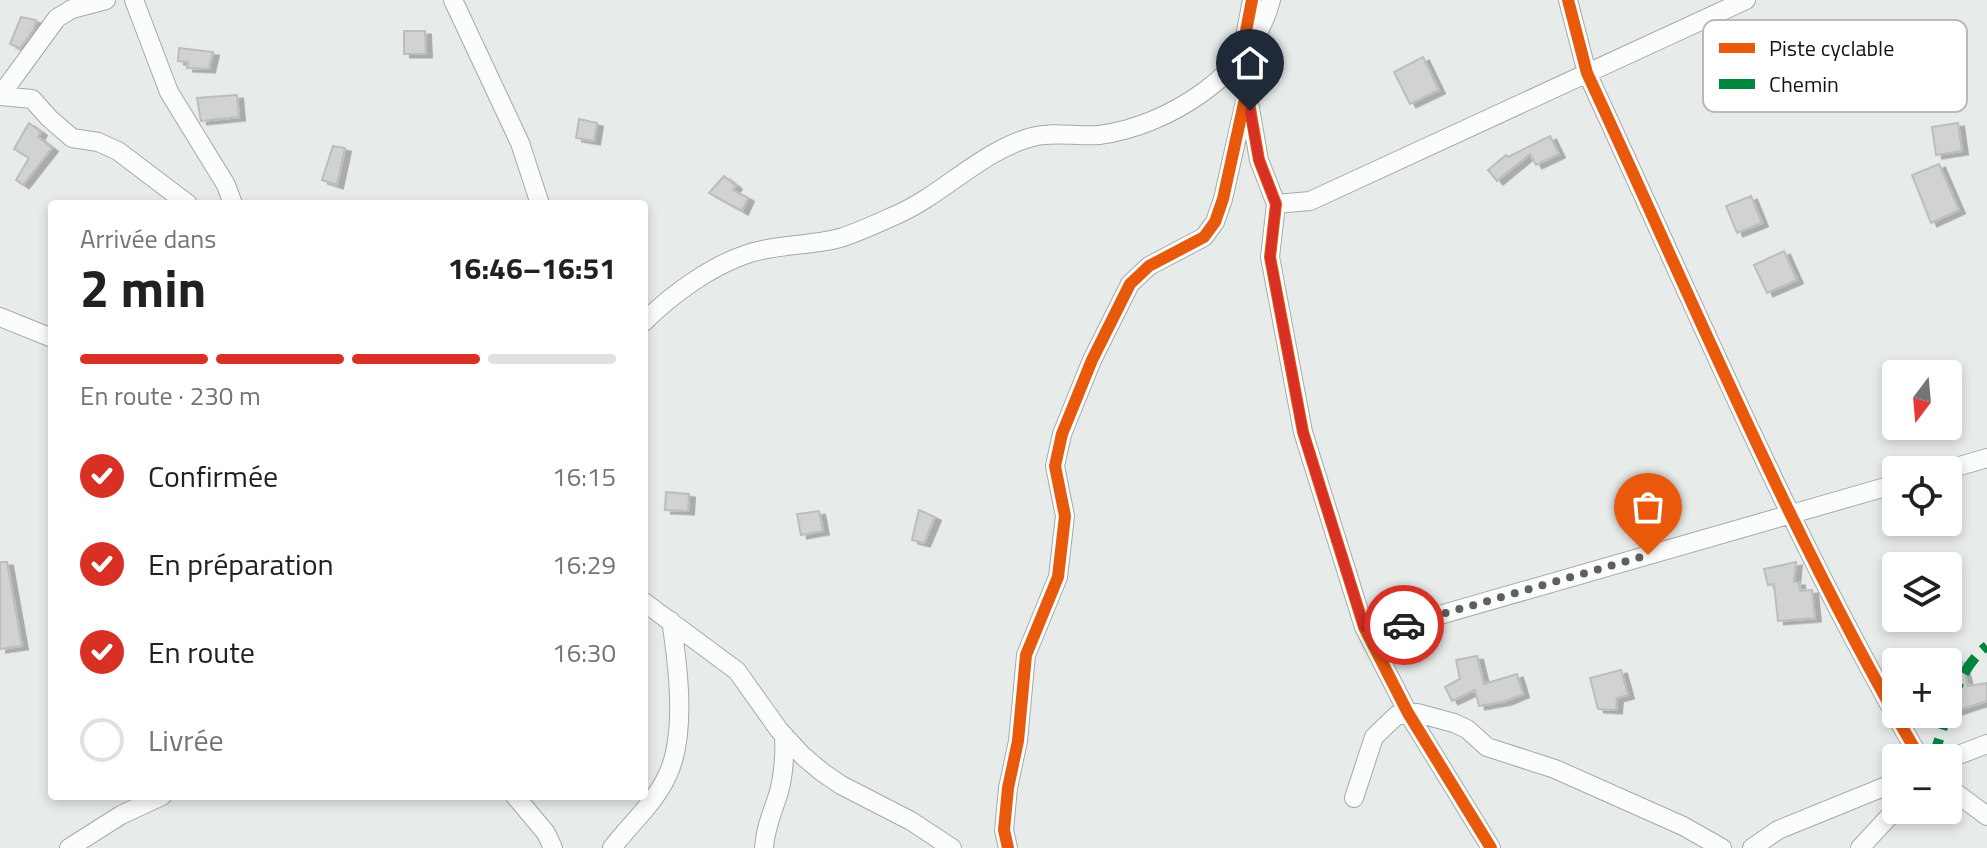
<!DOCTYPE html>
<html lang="fr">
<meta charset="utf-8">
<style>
:root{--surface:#fff;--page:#f6f6f6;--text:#202124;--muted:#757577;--line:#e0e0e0;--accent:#d93025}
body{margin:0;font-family:"Titillium Web",sans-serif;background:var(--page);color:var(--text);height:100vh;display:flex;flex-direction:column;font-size:30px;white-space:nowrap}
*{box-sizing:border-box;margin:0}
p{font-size:26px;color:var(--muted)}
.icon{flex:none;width:44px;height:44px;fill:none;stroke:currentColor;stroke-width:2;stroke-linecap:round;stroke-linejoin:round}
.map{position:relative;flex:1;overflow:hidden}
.side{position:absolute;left:48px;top:200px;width:600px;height:600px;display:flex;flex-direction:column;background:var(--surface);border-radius:8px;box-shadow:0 4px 12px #0003}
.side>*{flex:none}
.needle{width:52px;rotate:196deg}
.tools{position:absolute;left:1882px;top:360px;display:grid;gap:16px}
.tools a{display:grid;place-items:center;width:80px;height:80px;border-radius:8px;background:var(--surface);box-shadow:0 4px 12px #0003;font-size:40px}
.pin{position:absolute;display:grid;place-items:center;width:68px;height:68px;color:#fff;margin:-82px -34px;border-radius:50% 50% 50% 0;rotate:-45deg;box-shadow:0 0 8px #0007}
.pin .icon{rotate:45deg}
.courier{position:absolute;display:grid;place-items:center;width:80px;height:80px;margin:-40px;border:6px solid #d93025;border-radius:50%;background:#fff;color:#222;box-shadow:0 2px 10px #0007}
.overview em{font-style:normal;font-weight:700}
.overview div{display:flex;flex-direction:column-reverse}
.overview{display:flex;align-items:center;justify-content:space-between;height:136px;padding:0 32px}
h1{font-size:52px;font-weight:700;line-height:60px}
.bar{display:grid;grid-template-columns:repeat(4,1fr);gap:12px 8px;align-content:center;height:96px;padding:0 32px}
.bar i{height:10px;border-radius:6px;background:var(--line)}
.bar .current{background:var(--accent)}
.bar p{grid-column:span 4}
ol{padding:0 32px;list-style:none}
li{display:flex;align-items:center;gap:24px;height:88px}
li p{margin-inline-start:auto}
li .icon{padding:8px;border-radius:50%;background:var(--accent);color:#fff;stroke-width:4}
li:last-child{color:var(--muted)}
li i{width:44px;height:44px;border:4px solid var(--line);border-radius:50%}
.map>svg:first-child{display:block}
.building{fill:#d0d3d1;stroke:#bbbebc;stroke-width:2;filter:url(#shadow)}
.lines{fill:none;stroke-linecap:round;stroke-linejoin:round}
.street-casing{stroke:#a6a9a8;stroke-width:20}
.street{stroke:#fbfcfc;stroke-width:18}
.quiet{stroke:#00873e;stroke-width:10;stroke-dasharray:20 10;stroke-linecap:butt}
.cycleway-casing{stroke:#fff;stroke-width:17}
.cycleway{stroke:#e8590c;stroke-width:12}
.done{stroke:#5d605e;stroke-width:8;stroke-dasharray:0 14.4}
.route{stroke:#d93025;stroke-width:10}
.key{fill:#fff;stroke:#b8b9b8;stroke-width:2}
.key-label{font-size:22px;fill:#121513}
</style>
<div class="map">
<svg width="1987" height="848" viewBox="0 0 1987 848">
<defs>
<filter id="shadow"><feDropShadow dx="6" dy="3.5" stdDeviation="0" flood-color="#0004"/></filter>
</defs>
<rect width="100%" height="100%" fill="#e7ebe9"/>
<path class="building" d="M21,17L36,20L34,29L20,48L10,44Z
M404,31H425L426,54H404Z
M179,48L213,52L209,69L187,68L188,62L178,61Z
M1423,57L1439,90L1410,104L1394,72Z
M237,95L239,117L201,121L197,98Z
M579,119L597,123L594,141L576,138Z
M29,123L41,132L38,137L52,148L23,185L16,180L29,158L14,149Z
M1958,123L1962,151L1936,155L1932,127Z
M1550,136L1559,154L1536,165L1530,154L1497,181L1488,170L1506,155L1508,157Z
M333,146L345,148L337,185L322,180Z
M1939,164L1959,210L1931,223L1912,175Z
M724,176L736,186L733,190L748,198L742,211L709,193Z
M1751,196L1762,223L1737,233L1726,206Z
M1784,251L1797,280L1767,293L1754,265Z
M666,492L689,494L688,511L665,510Z
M919,510L935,517L924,543L912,540Z
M819,511L823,531L801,535L797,514Z
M0,562H7L22,646L0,649Z
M1796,562L1794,582H1799L1800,591L1812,590L1815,618L1778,621L1774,584L1768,585L1764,569Z
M1477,656L1484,684L1517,674L1523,694L1506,701L1479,706L1475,690L1452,701L1445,687L1460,679L1456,660Z
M1961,659L1968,686L1987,683V701L1953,712L1948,698V662Z
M1621,670L1628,695L1617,698L1616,710L1598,709L1590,678Z"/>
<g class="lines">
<g class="street-casing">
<path id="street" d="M134,0L169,92L226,185L233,204
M453,0L520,143L540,204
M1252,0L1241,57L1259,160L1276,204L1270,257L1303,432L1364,627L1408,713L1491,848
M1568,0L1587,73C1694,303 1792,540 1920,758
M0,96L32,99L49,118L72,138L98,142L118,151L188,204
M0,96L57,18L72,9L106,0
M1276,204L1310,201L1746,0
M0,317L52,338
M644,322C672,294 712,265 750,253C779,244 811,246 840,238C859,232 878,223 896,215C944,194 981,151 1032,137C1054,131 1077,137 1099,135C1169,126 1253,72 1271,0
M1946,470L1987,458
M644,602L737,671L779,730L803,756L822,772L841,785L911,821L952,848
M1364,627L1391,629L1896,484
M1948,759L1987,744
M1948,787L1987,816
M515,796L546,833L553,848
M1354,798L1374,737L1397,715L1417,713L1454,723L1467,729L1487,747L1555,769L1683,826L1722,848
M69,848L121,815L162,796
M612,848C630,824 656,802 668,774C687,733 678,664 671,621
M764,848C765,828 773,811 779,792C784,773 785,755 784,735
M1008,848L1004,830L1008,788L1018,741L1026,655L1058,577L1065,516L1055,466L1062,434L1092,360L1130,284L1149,266L1204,237L1215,222L1223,199L1244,106
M1752,848L1778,830L1896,782
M1860,848L1896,809"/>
</g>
<use href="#street" class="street"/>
<path class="quiet" d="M1933,758C1946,721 1955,671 1987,646"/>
<g class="cycleway-casing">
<path id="cycleway" d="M1252,0L1241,57L1259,160L1276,204L1270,257L1303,432L1364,627L1408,713L1491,848
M1568,0L1587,73C1694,303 1792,540 1920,758
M1008,848L1004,830L1008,788L1018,741L1026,655L1058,577L1065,516L1055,466L1062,434L1092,360L1130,284L1149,266L1204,237L1215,222L1223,199L1244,103"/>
</g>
<use href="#cycleway" class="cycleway"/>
</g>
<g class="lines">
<path class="done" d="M1404,625L1648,555"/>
<path class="route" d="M1250,111L1259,160L1276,204L1270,257L1303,432L1364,627L1391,629L1404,625"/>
</g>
<rect x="1703" y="20" width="264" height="92" rx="12" class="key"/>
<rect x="1719" y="43" width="36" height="10" fill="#e8590c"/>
<rect x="1719" y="79" width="36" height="10" fill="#00873e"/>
<g class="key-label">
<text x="1769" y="56">Piste cyclable</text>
<text x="1769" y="92">Chemin</text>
</g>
</svg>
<div class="tools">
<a><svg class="needle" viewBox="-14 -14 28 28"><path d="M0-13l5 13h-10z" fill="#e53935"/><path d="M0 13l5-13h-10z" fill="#757577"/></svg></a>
<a><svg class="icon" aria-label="locate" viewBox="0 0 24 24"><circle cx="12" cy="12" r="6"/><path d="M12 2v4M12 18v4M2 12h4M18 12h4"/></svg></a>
<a><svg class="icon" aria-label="layers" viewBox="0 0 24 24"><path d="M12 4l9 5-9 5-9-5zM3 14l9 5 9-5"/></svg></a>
<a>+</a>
<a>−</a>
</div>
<div class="pin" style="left:1648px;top:555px;background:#ea580c"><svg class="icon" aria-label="bag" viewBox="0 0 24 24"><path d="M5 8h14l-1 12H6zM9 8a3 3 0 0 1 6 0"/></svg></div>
<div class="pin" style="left:1250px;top:111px;background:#1f2937"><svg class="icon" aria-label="home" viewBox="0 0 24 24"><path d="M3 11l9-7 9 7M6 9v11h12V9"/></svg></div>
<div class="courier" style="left:1404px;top:625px"><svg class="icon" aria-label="car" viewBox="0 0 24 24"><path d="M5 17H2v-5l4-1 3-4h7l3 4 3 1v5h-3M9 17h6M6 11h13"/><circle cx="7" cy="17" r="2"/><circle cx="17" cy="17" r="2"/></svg></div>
<section class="side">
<div class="overview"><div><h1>2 min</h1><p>Arrivée dans</p></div><em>16:46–16:51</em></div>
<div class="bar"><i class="current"></i><i class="current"></i><i class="current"></i><i></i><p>En route · 230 m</p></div>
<ol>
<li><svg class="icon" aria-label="check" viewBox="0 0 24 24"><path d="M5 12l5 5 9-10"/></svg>Confirmée<p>16:15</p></li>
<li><svg class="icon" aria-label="check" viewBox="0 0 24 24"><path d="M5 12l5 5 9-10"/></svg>En préparation<p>16:29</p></li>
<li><svg class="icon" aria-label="check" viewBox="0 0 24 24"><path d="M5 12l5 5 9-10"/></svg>En route<p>16:30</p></li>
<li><i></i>Livrée</li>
</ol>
</section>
</div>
